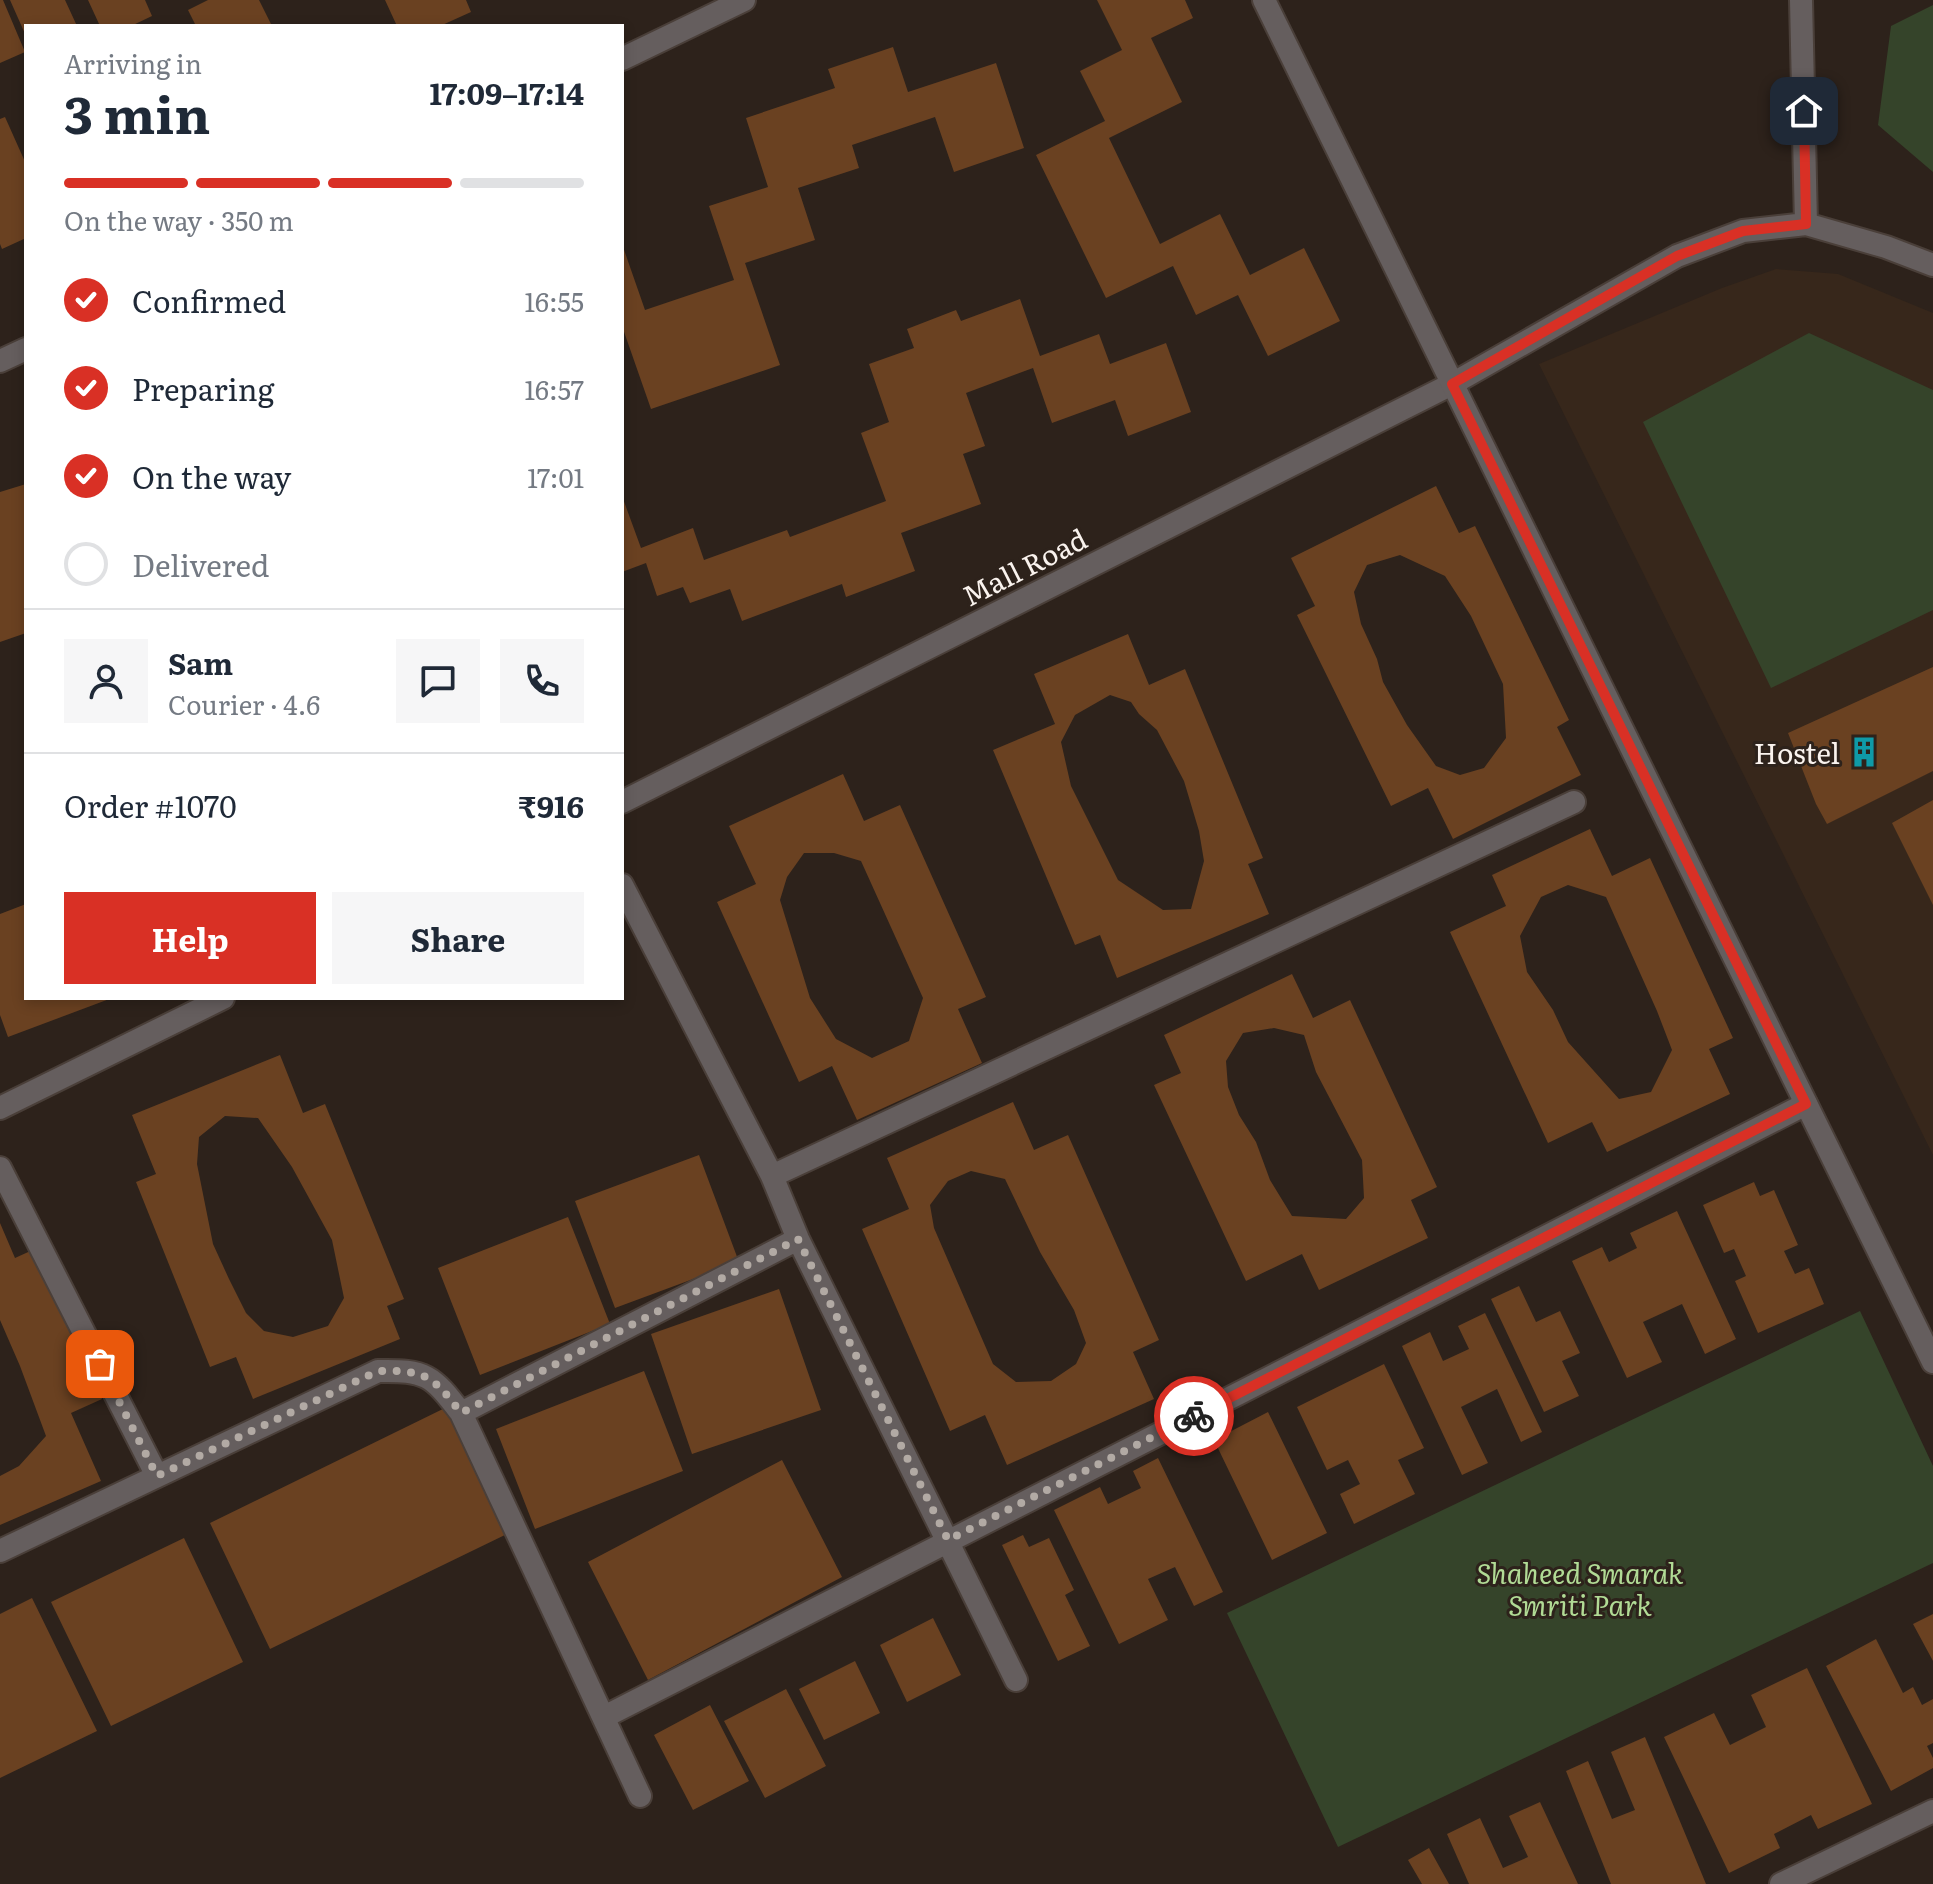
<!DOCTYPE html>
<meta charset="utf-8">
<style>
:root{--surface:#fff;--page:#f6f6f7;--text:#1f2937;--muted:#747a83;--line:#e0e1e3;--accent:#d93025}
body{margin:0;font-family:Literata,serif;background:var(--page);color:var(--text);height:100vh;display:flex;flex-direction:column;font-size:30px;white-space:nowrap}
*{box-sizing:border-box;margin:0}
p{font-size:26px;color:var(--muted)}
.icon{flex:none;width:44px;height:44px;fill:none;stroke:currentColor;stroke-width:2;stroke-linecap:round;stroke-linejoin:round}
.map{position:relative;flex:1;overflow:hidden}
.panel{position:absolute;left:24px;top:24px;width:600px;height:976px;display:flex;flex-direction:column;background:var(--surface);border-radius:0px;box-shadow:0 4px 12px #0003}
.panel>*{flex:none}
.pin{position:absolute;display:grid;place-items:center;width:68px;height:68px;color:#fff;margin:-34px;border-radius:16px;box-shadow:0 4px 12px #0006}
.courier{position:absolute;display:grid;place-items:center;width:80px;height:80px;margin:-40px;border:6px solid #d93025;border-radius:50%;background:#fff;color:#222;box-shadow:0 2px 10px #0007}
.head em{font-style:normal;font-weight:700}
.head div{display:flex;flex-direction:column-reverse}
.head{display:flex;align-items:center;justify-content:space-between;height:136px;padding:0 40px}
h1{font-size:52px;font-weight:700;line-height:60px}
.bar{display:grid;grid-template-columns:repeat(4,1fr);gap:12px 8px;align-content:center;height:96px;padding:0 40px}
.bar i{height:10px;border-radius:6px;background:var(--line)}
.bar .active{background:var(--accent)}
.bar p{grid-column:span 4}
.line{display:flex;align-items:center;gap:20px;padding:0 40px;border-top:2px solid var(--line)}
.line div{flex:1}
.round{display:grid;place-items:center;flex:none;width:84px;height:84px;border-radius:0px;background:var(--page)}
ol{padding:0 40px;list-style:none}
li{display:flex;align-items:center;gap:24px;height:88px}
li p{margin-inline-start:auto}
li .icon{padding:8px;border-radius:50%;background:var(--accent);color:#fff;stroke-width:4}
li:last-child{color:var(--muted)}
li i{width:44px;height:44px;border:4px solid var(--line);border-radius:50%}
.primary-button{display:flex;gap:16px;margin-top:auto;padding:16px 40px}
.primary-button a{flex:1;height:92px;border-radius:0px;background:var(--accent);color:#fff;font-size:32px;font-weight:700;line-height:92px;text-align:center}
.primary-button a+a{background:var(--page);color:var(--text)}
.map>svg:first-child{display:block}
.built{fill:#37271b}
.green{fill:#35442a}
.building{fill:#6a4121;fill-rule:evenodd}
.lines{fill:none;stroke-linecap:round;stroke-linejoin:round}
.minor-casing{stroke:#4a3f39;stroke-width:26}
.tertiary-casing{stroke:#4a3f39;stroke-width:26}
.minor{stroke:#655e5e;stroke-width:22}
.tertiary{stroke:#655e5e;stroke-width:22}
.done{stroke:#b2aaa4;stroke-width:8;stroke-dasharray:0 14.4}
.route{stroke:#d93025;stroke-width:10}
.labels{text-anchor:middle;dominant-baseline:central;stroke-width:6;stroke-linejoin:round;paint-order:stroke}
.street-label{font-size:28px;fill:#faf3ee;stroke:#2d221b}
.poi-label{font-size:28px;fill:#faf3ee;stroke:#2d221b;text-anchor:end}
.park-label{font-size:28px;font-style:italic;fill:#b1db95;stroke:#2d221b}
</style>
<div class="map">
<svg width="1933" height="1884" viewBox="0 0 1933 1884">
<rect width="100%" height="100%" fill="#2d221b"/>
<path class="built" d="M1776,269L1838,274L1933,313V1155L1539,364L1722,288Z"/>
<path class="green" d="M1933,5V172L1878,125L1891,26Z
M1809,333L1933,390V610L1771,688L1643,422Z
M1860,1311L1933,1466V1563L1338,1847L1227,1613Z"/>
<path class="building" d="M0,0H3L25,52L0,63Z
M10,0H65L77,26H26V36Z
M88,0H145L152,16L131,26H100Z
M208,0H259L272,26H196L188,10Z
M385,0H466L471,12L440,26H397Z
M1097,0H1185L1193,18L1151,38L1182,102L1109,138L1160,244L1220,214L1250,275L1304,248L1340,321L1268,356L1238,295L1196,315L1173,266L1106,298L1036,155L1105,121L1080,71L1122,50Z
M893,47L908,92L996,63L1024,148L954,172L935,117L852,145L859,168L798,188L815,240L745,263L780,365L651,409L622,326V244L645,310L734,280L709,206L768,187L746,118L835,88L828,69Z
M5,117L26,164V238L2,249L0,244V119Z
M1020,299L1040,356L1099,334L1110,364L1166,343L1191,412L1128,436L1115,400L1052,423L1033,368L966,393L985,446L963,454L981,504L901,533L915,571L846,597L842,584L742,621L730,589L690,603L683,587L657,596L646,563L622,572V496L641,548L693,528L704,560L787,530L790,537L886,501L861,433L889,422L869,364L914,348L907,329L956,310L961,321Z
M26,484V633L0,642V492Z
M1436,486L1459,533L1475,526L1569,720L1557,727L1581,775L1453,839L1428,788L1391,806L1297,615L1315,606L1291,558ZM1400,555L1445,576L1471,616L1503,684L1506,738L1484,768L1460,775L1436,766L1407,725L1383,682L1377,659L1361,624L1354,592L1367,565Z
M1128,634L1149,685L1185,669L1263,858L1248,864L1269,914L1117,978L1100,935L1075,945L993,750L1055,724L1034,674ZM1110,695L1131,702L1139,714L1157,730L1184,781L1199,831L1204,861L1191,909L1163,910L1118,880L1071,786L1061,742L1075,715Z
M1933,667V771L1827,824L1816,804L1788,733Z
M843,774L864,821L900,805L986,997L958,1009L982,1063L857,1120L832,1066L799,1082L717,902L756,884L729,826ZM804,853H834L861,861L923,998L909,1041L872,1058L836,1039L810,998L780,900L787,877Z
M1933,800V905L1892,823Z
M1590,829L1612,876L1650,858L1733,1038L1709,1049L1730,1094L1607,1152L1592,1122L1548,1143L1450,932L1506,906L1492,875ZM1568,885L1606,897L1657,1011L1672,1050L1651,1092L1619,1099L1568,1042L1553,1010L1527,972L1520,936L1541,897Z
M26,904V998H112L8,1037L0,1015V914Z
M1292,974L1313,1018L1350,1000L1437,1187L1411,1200L1428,1238L1319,1290L1302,1254L1246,1281L1154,1085L1181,1073L1164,1035ZM1274,1028L1304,1035L1316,1072L1362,1160L1364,1198L1346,1219L1292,1216L1270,1180L1256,1142L1239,1115L1228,1087L1226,1061L1243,1033Z
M280,1055L303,1113L325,1104L404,1299L387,1306L400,1339L253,1399L236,1357L210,1367L136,1182L156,1174L132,1115ZM225,1116L258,1118L292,1167L332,1240L344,1298L328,1326L293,1337L264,1331L246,1313L229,1279L213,1244L197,1164L199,1137Z
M1013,1102L1034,1150L1068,1135L1159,1340L1133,1352L1154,1399L1007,1465L985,1415L950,1431L862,1229L909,1209L887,1158ZM971,1171L1005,1179L1040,1252L1074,1310L1086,1343L1076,1364L1051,1381L1016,1382L993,1364L934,1228L930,1205L948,1181Z
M699,1155L739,1262L615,1308L575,1201Z
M1754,1182L1760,1196L1774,1190L1798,1245L1784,1251L1795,1274L1809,1268L1824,1304L1758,1333L1735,1281L1746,1276L1734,1249L1724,1253L1703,1205Z
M1677,1211L1736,1339L1705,1354L1682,1304L1643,1322L1662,1362L1627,1378L1572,1261L1602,1247L1609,1262L1637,1248L1630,1233Z
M568,1217L610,1324L480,1375L438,1268Z
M0,1223L15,1258L37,1248L102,1399L71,1413L101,1481L0,1525V1476L19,1466L46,1436L20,1366L0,1320Z
M1519,1286L1536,1322L1560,1311L1580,1353L1562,1361L1579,1396L1544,1412L1491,1299Z
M779,1289L821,1410L692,1454L651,1334Z
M1485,1313L1542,1432L1521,1442L1497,1389L1461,1407L1488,1463L1462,1475L1402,1346L1430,1332L1443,1361L1469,1349L1458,1326Z
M1384,1364L1424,1448L1398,1460L1415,1494L1354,1524L1340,1494L1360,1484L1348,1460L1327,1470L1297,1407Z
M644,1371L683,1471L535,1529L496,1429Z
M449,1406L509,1533L270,1649L210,1523Z
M1268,1412L1327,1533L1272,1560L1214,1440Z
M1158,1458L1223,1592L1194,1606L1175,1567L1148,1579L1168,1620L1119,1644L1054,1510L1100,1487L1108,1504L1141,1488L1133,1471Z
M782,1460L842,1577L648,1680L588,1562Z
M1023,1535L1029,1547L1049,1538L1074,1590L1065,1595L1090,1646L1058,1661L1002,1545Z
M184,1538L243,1662L111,1726L51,1602Z
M32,1598L97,1731L0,1778V1614Z
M1933,1614V1661L1913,1624Z
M933,1618L961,1675L907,1702L880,1645Z
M1876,1639L1903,1693L1913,1687L1922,1705L1933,1699V1743L1927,1746L1933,1758V1768L1891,1791L1826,1666Z
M855,1661L880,1713L824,1740L799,1689Z
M1807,1668L1872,1804L1818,1829L1811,1815L1774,1834L1780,1848L1729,1873L1664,1737L1714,1713L1730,1745L1766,1727L1751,1695Z
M786,1689L826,1766L765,1798L724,1721Z
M710,1705L749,1781L693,1810L654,1735Z
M1645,1737L1706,1884H1611L1566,1771L1588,1761L1612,1819L1635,1810L1611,1752Z
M1540,1802L1578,1884H1469L1447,1834L1480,1818L1503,1868L1528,1857L1509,1816Z
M1429,1848L1449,1884H1422L1408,1860Z"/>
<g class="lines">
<g class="minor-casing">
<path id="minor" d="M1801,0L1806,224
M622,802L1452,384L1677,256L1743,231L1806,224L1886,247L1933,265
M622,885L772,1176L798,1239L1016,1680
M0,1108L223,998
M0,1168L157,1476
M772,1176L1574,802
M461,1413L798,1239
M0,1551L378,1371C426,1370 432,1375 461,1413L640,1796
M604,1717L1806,1104
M1781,1884L1933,1811"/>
</g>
<g class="tertiary-casing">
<path id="tertiary" d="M1264,0L1933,1362
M622,59L744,0
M0,361L26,349"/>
</g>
<use href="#minor" class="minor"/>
<use href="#tertiary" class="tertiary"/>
</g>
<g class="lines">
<path class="done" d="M100,1364L157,1476L378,1371C425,1370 432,1375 461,1413L798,1239L948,1540L1194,1416"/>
<path class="route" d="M1194,1416L1806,1104L1452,384L1677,256L1743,231L1806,224L1804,111"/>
</g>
<defs>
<g id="building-bare" transform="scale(2.4)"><path d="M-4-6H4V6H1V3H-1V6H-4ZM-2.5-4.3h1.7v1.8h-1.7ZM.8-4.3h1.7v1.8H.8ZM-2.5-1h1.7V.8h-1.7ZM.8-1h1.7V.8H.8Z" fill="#0f9aa8" stroke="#2d221b" stroke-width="2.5" paint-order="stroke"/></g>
</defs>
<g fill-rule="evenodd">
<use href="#building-bare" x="1864" y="752"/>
</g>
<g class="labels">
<g class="street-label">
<text transform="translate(1024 566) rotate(-27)">Mall Road</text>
</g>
<g class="poi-label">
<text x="1840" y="752">Hostel</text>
</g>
<g class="park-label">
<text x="1580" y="1572">Shaheed Smarak<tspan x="1580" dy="32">Smriti Park</tspan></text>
</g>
</g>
</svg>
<div class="pin" style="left:100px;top:1364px;background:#ea580c"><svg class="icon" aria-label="bag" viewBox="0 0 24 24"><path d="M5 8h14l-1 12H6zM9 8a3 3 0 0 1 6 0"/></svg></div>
<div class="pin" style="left:1804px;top:111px;background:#1f2937"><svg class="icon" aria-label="home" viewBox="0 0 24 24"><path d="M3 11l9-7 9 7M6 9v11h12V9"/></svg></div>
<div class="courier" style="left:1194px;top:1416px"><svg class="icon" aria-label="bike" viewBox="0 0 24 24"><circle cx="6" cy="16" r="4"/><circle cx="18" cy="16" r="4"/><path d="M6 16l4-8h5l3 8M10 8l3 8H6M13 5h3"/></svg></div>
<section class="panel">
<div class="head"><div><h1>3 min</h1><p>Arriving in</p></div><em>17:09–17:14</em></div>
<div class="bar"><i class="active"></i><i class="active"></i><i class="active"></i><i></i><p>On the way · 350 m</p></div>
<ol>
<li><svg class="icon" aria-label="check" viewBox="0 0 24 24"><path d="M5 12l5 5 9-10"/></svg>Confirmed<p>16:55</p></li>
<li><svg class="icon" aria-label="check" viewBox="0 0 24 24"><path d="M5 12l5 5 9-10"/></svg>Preparing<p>16:57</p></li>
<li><svg class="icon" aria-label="check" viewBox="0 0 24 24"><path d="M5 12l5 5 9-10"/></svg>On the way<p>17:01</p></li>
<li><i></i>Delivered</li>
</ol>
<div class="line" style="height:144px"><a class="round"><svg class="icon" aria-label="person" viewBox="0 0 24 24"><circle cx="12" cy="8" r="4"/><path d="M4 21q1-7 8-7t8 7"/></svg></a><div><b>Sam</b><p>Courier · 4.6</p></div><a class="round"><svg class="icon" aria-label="chat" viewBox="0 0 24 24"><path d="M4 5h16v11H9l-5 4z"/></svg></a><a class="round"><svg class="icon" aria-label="phone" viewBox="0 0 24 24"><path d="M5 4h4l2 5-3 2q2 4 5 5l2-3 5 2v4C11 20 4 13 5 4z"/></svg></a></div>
<div class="line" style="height:104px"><div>Order #1070</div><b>₹916</b></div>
<div class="primary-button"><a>Help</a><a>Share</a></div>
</section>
</div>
